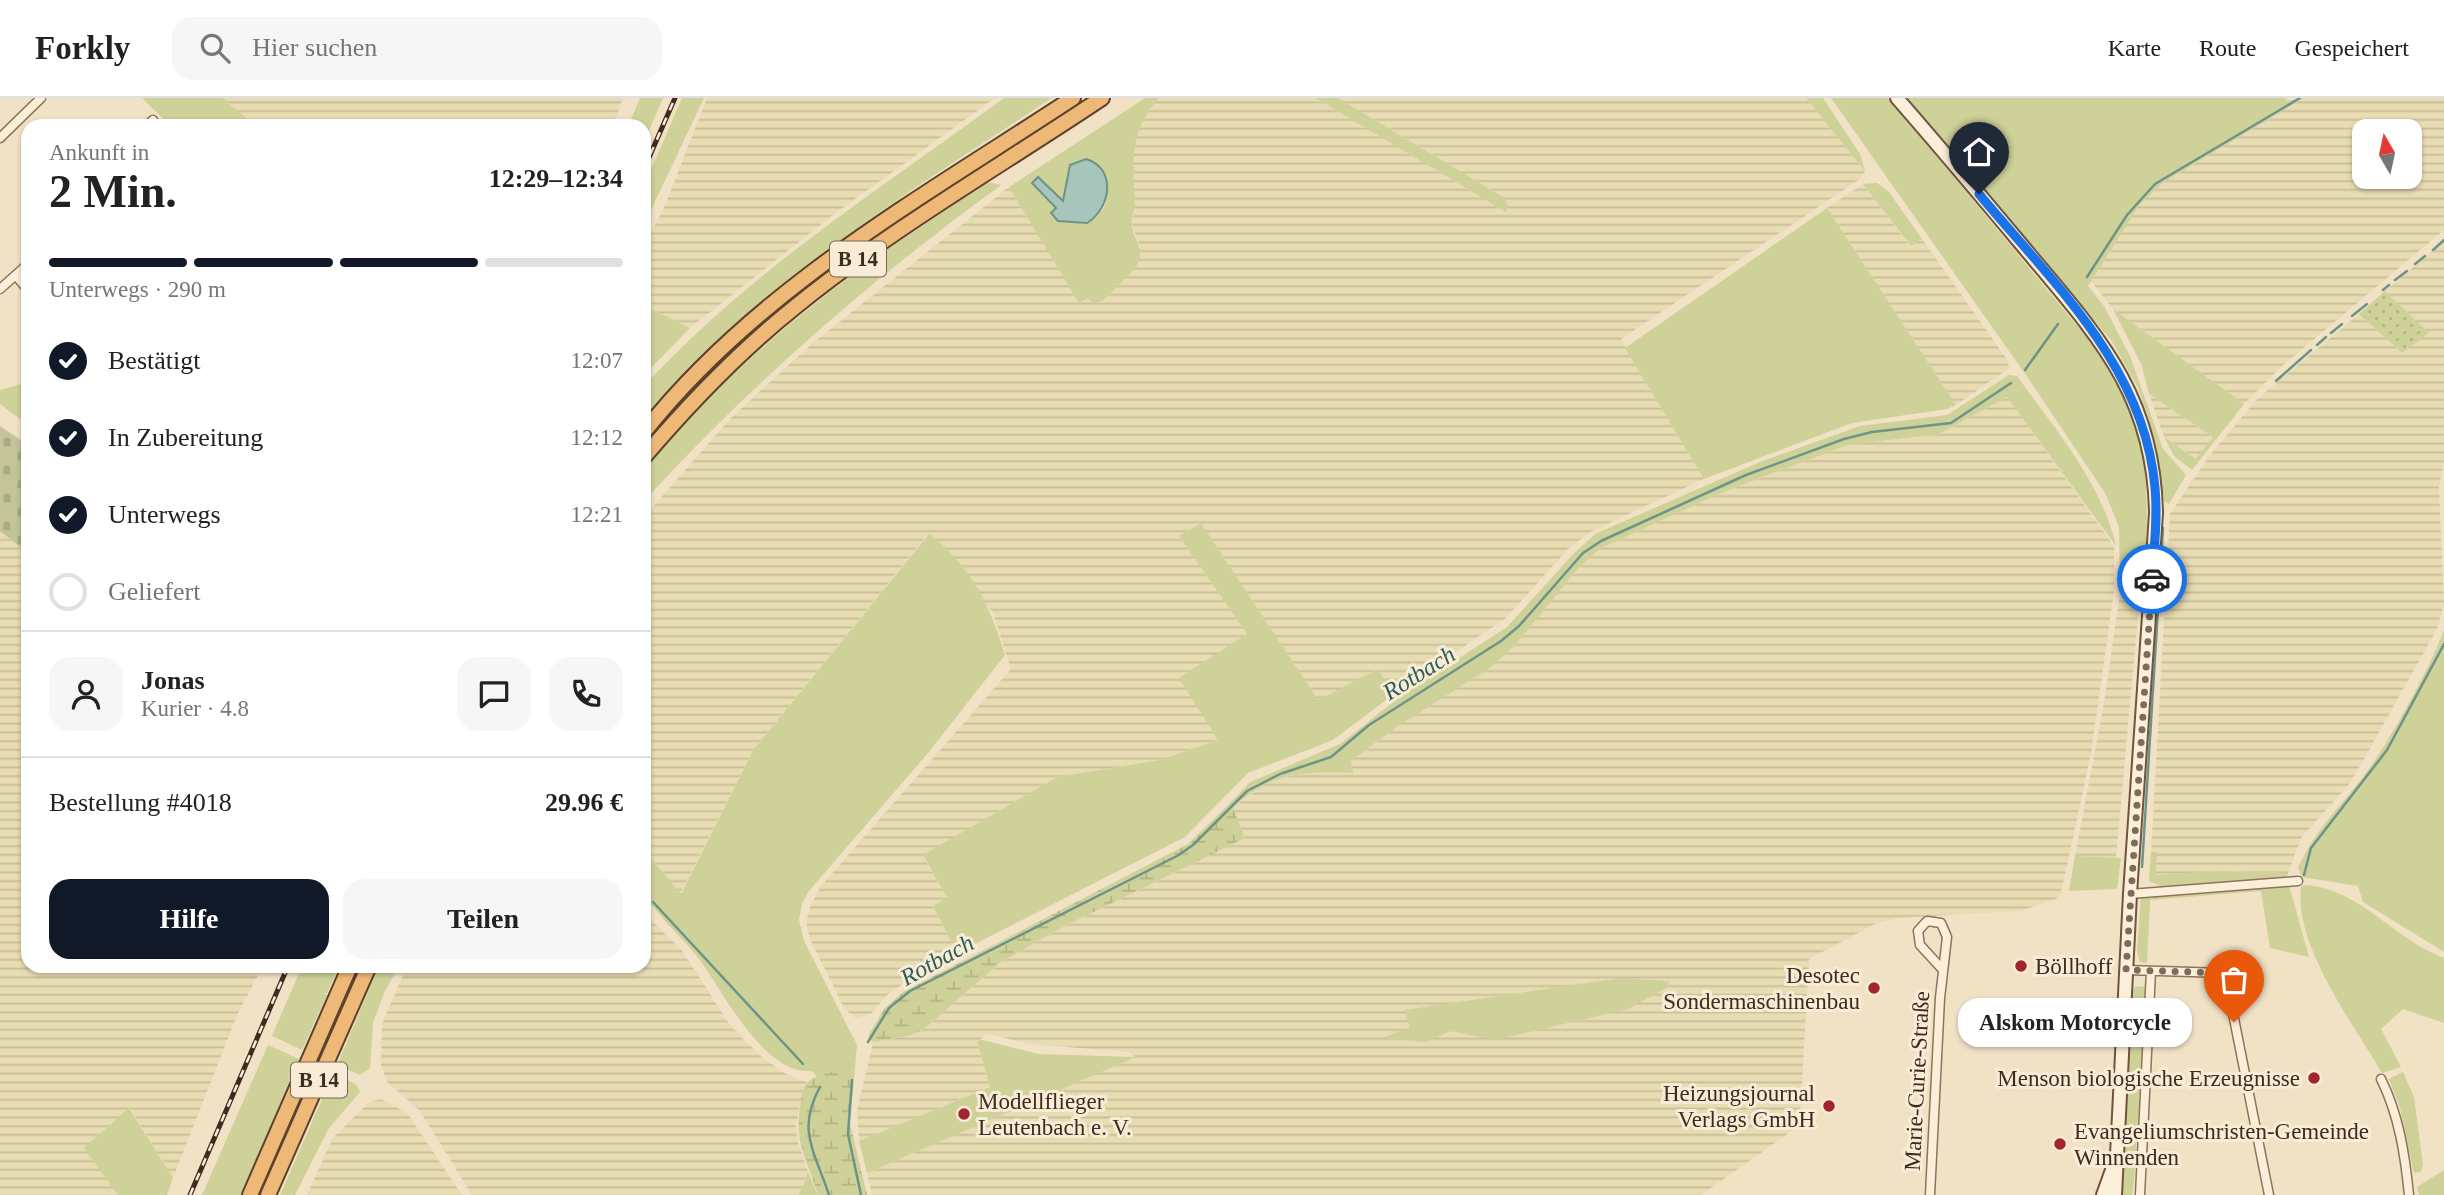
<!DOCTYPE html>
<html lang="de">
<meta charset="utf-8">
<style>
:root{--surface:#fff;--page:#f6f6f6;--text:#222;--muted:#767676;--line:#e0e0e0;--accent:#111827}
body{margin:0;font-family:Georgia,serif;background:var(--page);color:var(--text);height:100vh;display:flex;flex-direction:column;font-size:26px;white-space:nowrap}
*{box-sizing:border-box;margin:0}
p{font-size:23px;color:var(--muted)}
.icon{flex:none;width:38px;height:38px;fill:none;stroke:currentColor;stroke-width:2;stroke-linecap:round;stroke-linejoin:round}
.map{position:relative;flex:1;overflow:hidden}
.details{position:absolute;left:21px;top:21px;width:630px;height:854px;display:flex;flex-direction:column;background:var(--surface);border-radius:21px;box-shadow:0 2px 5px #0004}
.details>*{flex:none}
.needle{width:46px;rotate:351deg}
.tools{position:absolute;left:2352px;top:21px;display:grid;gap:14px}
.tools a{display:grid;place-items:center;width:70px;height:70px;border-radius:14px;background:var(--surface);box-shadow:0 2px 5px #0004;font-size:35px}
.pin{position:absolute;display:grid;place-items:center;width:60px;height:60px;color:#fff;margin:-72px -30px;border-radius:50% 50% 50% 0;rotate:-45deg;box-shadow:0 0 7px #0007}
.pin .icon{rotate:45deg}
.courier{position:absolute;display:grid;place-items:center;width:70px;height:70px;margin:-35px;border:5px solid #1a73e8;border-radius:50%;background:#fff;color:#222;box-shadow:0 2px 9px #0007}
.bubble{position:absolute;height:49px;border-radius:21px;background:var(--surface);box-shadow:0 2px 5px #0004;font-size:23px;font-weight:700;line-height:49px;text-align:center}
.headline em{font-style:normal;font-weight:700}
.headline div{display:flex;flex-direction:column-reverse}
.headline{display:flex;align-items:center;justify-content:space-between;height:119px;padding:0 28px}
h1{font-size:46px;font-weight:700;line-height:52px}
.bar{display:grid;grid-template-columns:repeat(4,1fr);gap:10px 7px;align-content:center;height:84px;padding:0 28px}
.bar i{height:9px;border-radius:5px;background:var(--line)}
.bar .active{background:var(--accent)}
.bar p{grid-column:span 4}
.line{display:flex;align-items:center;gap:18px;padding:0 28px;border-top:2px solid var(--line)}
.line div{flex:1}
.round{display:grid;place-items:center;flex:none;width:74px;height:74px;border-radius:21px;background:var(--page)}
ol{padding:0 28px;list-style:none}
li{display:flex;align-items:center;gap:21px;height:77px}
li p{margin-inline-start:auto}
li .icon{padding:7px;border-radius:50%;background:var(--accent);color:#fff;stroke-width:4}
li:last-child{color:var(--muted)}
li i{width:38px;height:38px;border:4px solid var(--line);border-radius:50%}
.button{display:flex;gap:14px;margin-top:auto;padding:14px 28px}
.button a{flex:1;height:80px;border-radius:21px;background:var(--accent);color:#fff;font-size:28px;font-weight:700;line-height:80px;text-align:center}
.button a+a{background:var(--page);color:var(--text)}
header{display:flex;align-items:center;gap:42px;box-sizing:border-box;height:98px;padding:0 35px;background:var(--surface);border-bottom:2px solid var(--line)}
header strong{font-size:33px}
nav{display:flex;gap:38px;margin-inline-start:auto;font-size:24px}
.search{width:490px;height:63px;background:var(--page);display:flex;align-items:center;gap:18px;box-sizing:border-box;padding:0 24px;border-radius:21px;color:var(--muted);font-size:26px}
.map>svg:first-child{display:block}
.farmland{fill:url(#farmland-rules);fill-rule:evenodd}
.grass{fill:#ced198;fill-rule:evenodd}
.wetland{fill:url(#wetland-marsh)}
.cemetery{fill:url(#cemetery-stones)}
.park{fill:url(#park-dots)}
.water{fill:#a7c5ba;stroke:#6d9488;stroke-width:2}
.lines{fill:none;stroke-linecap:round;stroke-linejoin:round}
.stream{stroke:#6d9488;stroke-width:2.5}
.minor-casing{stroke:#8f735a;stroke-width:11}
.secondary-casing{stroke:#70543d;stroke-width:16}
.trunk-casing{stroke:#5c412e;stroke-width:18}
.minor{stroke:#fbefda;stroke-width:8}
.secondary{stroke:#fbefda;stroke-width:12}
.trunk{stroke:#eeb877;stroke-width:14}
.rail-casing{stroke:#3e2c1f;stroke-width:5}
.rail{stroke:#f8ecd6;stroke-width:2.5;stroke-dasharray:8;stroke-linecap:butt}
.done{stroke:#7d6c59;stroke-width:7;stroke-dasharray:0 12.6}
.route{stroke:#1a73e8;stroke-width:9}
.poi-dot{fill:#a2252d;stroke:#f8ecd6;stroke-width:2.5}
.labels{text-anchor:middle;dominant-baseline:central;stroke-width:6;stroke-linejoin:round;paint-order:stroke}
.shield{fill:#f8ecd6;stroke:#766656;stroke-width:2}
.shield-label{font-size:21px;font-weight:bold;fill:#3e2c1f}
.poi-label{font-size:23px;fill:#3e2c1f;stroke:#f8ecd6;text-anchor:start}
.street-label{font-size:23px;fill:#3e2c1f;stroke:#f8ecd6}
.water-label{font-size:24px;font-style:italic;fill:#2d5e58;stroke:#f8ecd6}
</style>
<header>
<strong>Forkly</strong>
<div class="search"><svg class="icon" aria-label="search" viewBox="0 0 24 24"><circle cx="10" cy="10" r="6"/><path d="M15 15l6 6"/></svg>Hier suchen</div>
<nav><a>Karte</a><a>Route</a><a>Gespeichert</a></nav>
</header>
<div class="map">
<svg width="2444" height="1097" viewBox="0 0 2444 1097">
<defs>
<pattern id="farmland-rules" width="6" height="5" patternUnits="userSpaceOnUse" patternTransform="scale(1.75)"><rect width="6" height="5" fill="#e8dcb2"/><path d="M0 2.5h6" fill="none" stroke="#c8bd99"/></pattern>
<pattern id="wetland-marsh" width="20" height="14" patternUnits="userSpaceOnUse" patternTransform="scale(1.75)"><rect width="20" height="14" fill="#ced198"/><path d="M1 5h8M5 5V1M11 12h8M15 12V8" fill="none" stroke="#b2b483"/></pattern>
<pattern id="cemetery-stones" width="16" height="16" patternUnits="userSpaceOnUse" patternTransform="scale(1.75)"><rect width="16" height="16" fill="#c3c598"/><path d="M2 7V4a2 2 0 0 1 4 0v3zM10 15v-3a2 2 0 0 1 4 0v3z" fill="#a9a983"/></pattern>
<pattern id="park-dots" width="8" height="8" patternUnits="userSpaceOnUse" patternTransform="scale(1.75)"><rect width="8" height="8" fill="#ced198"/><path d="M2 2h.1M6 6h.1" fill="none" stroke="#b2b483" stroke-width="1.8" stroke-linecap="round"/></pattern>
</defs>
<rect width="100%" height="100%" fill="#f1e2c6"/>
<path class="farmland" d="M223,0H623L613,28H255Z
M707,0H995L833,117L690,230L644,207V149L666,105Z
M1159,0H1316L1505,113L1503,99L1338,0H1806L1865,73L1860,81L1621,241L1704,381L1592,433L1568,451L1506,520L1394,596L1378,571L1318,603L1201,425L1179,438L1247,536L1218,642L1160,662L1057,679L923,758L947,800L933,809L957,855L911,880L886,898L871,916L855,920L844,910L810,841L806,824L810,809L821,788L1011,571L993,515L928,436L754,651L680,796L644,752V419L731,320L771,283L814,244L1009,89L1079,204L1088,200L1104,203L1116,186L1133,173L1140,150L1132,126L1135,108L1133,47L1146,14Z
M2304,0H2444V132L2282,268L2244,306L2113,211L2091,183L2141,105L2164,84ZM2364,33H2410V79H2364Z
M1863,86L1910,148L1922,141L2008,263L2009,270L1956,307L1827,110Z
M2444,143V365L2439,390L2444,506L2437,531L2351,684L2301,740L2288,775L2218,773L2156,777L2157,754H2151L2170,416L2210,357L2257,301L2359,216L2402,255L2428,235L2385,193Z
M2149,296L2213,339L2197,361L2164,339Z
M2007,299L2114,448V493L2091,656L2061,795L2058,800L2020,813L1897,820L1875,826L1809,861L1800,1019L1793,1032L1701,1097H872L867,1075L1135,959L1129,954L1030,946L988,936L977,944L990,989L859,1043L857,1013L873,944L908,938L923,932L1001,864L1063,829L1245,740L1233,710L1267,684L1310,673L1352,675L1351,663L1395,630L1563,488L1589,458L1601,450L1721,395L1847,347L1939,336Z
M0,433L28,455V868H263L238,915L173,1080L130,1010L85,1050L118,1097H0Z
M2120,495L2140,497L2116,760L2075,758L2104,605Z
M644,815L681,851L728,924L744,942L764,961L788,977L807,984L802,996L796,1028L798,1045L808,1074L799,1097H472L419,1012L387,984L381,967L382,926L403,877L409,868H644Z
M381,1001L408,1016L462,1097H307L332,1041L369,1004Z"/>
<path class="grass" d="M142,0H223L255,28H171Z
M640,0H663L644,44V28H628Z
M682,0H704L644,127V88Z
M1004,0H1052C904,97 762,183 644,319V288C749,174 880,91 1004,0Z
M1145,0H1159C1129,32 1133,65 1135,105C1135,113 1131,120 1132,127C1133,140 1143,149 1139,163C1135,174 1112,192 1103,203L1092,205L1088,200L1079,205L1009,89ZM1086,61C1103,85 1122,105 1087,125L1055,111L1032,85L1038,80L1063,104L1070,67Z
M1316,0H1338L1503,99L1508,107L1506,114Z
M1806,0H1823L1860,56L1865,73Z
M1831,0H1888L2089,242C2152,334 2150,378 2144,486L2127,489L2120,484L2119,429L2105,395L2028,280Z
M1906,0H2287L2286,3L2304,0L2164,84L2141,105L2088,188L2104,208L2130,258L2163,351L2186,377L2169,406L2161,401L2150,324L2138,290L2111,242Z
M987,84L1001,87C872,181 752,285 644,403C644,394 641,379 645,371C654,352 683,326 698,311C786,220 882,153 987,84Z
M1877,85L1889,94L1922,141L1911,148L1863,86Z
M1827,110L1956,307L1947,311L1852,325L1704,381L1625,250Z
M644,207L690,230L644,277Z
M2113,211L2244,306L2192,372L2174,358L2164,339L2196,361L2213,339L2149,296L2142,268Z
M2009,277L2017,278C2054,330 2102,385 2116,448L2007,299L1939,336L1847,347L1721,395L1601,450L1580,468L1514,548L1491,569L1395,630L1351,663L1353,675C1301,673 1272,674 1233,710L1228,707L1250,684L1340,646L1398,600L1507,529L1576,453L1597,435L1760,364L1860,328L1947,317Z
M28,284V327L0,306V292Z
M1201,425L1318,602L1378,571L1394,596L1333,642L1248,675L1185,739L957,855L933,808L947,800L923,757L1057,679L1160,662L1218,642L1179,580L1247,536L1179,438Z
M929,436C970,466 991,509 1005,557L928,655L809,793L802,806L799,822L804,843L857,947L855,970L817,979L812,973C764,978 723,893 699,861C689,848 677,836 667,825C660,817 653,807 644,802V752L681,796L754,651Z
M2444,532V854L2363,804L2358,788L2302,779L2298,770C2315,732 2338,711 2363,679C2390,643 2428,574 2444,532Z
M2151,754H2157L2156,777L2218,773L2288,775L2286,780L2278,782L2162,789L2149,783Z
M2075,758L2121,760L2117,791L2069,793Z
M2289,787L2309,859L2270,850L2261,793L2150,802L2147,865L2140,864L2137,853L2141,798Z
M2306,787C2360,791 2395,842 2444,860V925L2403,911L2381,931L2401,969L2382,975C2353,925 2294,848 2301,789Z
M302,868H339L327,895H324L327,897L302,952L272,938Z
M379,868H399L385,893L373,925L370,970L360,977L337,967Z
M1621,880L1668,883L1670,888L1628,911L1495,942L1450,933L1427,944L1382,940L1410,929L1405,912Z
M2143,888L2146,891L2134,1083L2132,1097H2120L2133,893L2135,889Z
M982,942L1038,956L1136,959L867,1075L859,1043L990,989L977,943Z
M268,947L299,961L241,1097H202Z
M2403,974L2414,999L2423,1067L2421,1074L2414,1075L2400,1010L2389,981Z
M333,976L356,986L360,994L329,1030L295,1097H280Z
M129,1010L173,1080L167,1097H118L84,1050Z
M2444,1072V1097H2419L2417,1089Z
M808,1074L818,1097H799Z"/>
<path class="wetland" d="M1228,707L1233,710L1245,740L1063,829L1001,864L923,932L908,938L873,944L868,938L884,911L903,894L1188,746Z
M855,970L850,1025L867,1097H818C808,1062 794,1048 800,1009C801,1001 802,990 808,984C818,974 841,973 855,970Z"/>
<path class="cemetery" d="M0,328L28,347V455L0,433Z"/>
<path class="park" d="M2385,193L2429,235L2402,255L2359,216Z"/>
<path class="water" d="M1086,61C1117,70 1111,111 1087,125L1058,123L1051,115L1056,110L1032,85L1038,79L1063,103L1070,67Z"/>
<g class="lines">
<path class="stream" d="M2433,152L2444,142
M2415,166L2425,158
M2087,179L2127,117L2155,86L2300,0
M2395,182L2407,173
M2383,192L2389,187
M2352,218L2367,206
M2331,235L2342,226
M2317,247L2326,239
M2025,272L2058,226
M2276,283L2311,252
M2142,769L2163,430
M2304,777L2311,750L2387,652L2444,546
M653,804L803,966
M868,944L889,910L910,893L1177,758L1193,747L1247,693L1280,676L1331,659L1369,627L1501,543L1519,528L1583,455L1601,443L1746,377L1844,341L1872,334L1951,325L2011,285
M852,982L848,1036L861,1097
M820,989C796,1032 815,1054 829,1097"/>
<g class="minor-casing">
<path id="minor" d="M147,28L153,22
M0,40L41,0
M16,178L28,192
M0,191L28,166
M2130,796L2298,783
M2126,872L2225,875L2269,1097
M2381,981C2399,1017 2405,1057 2409,1097
M1930,1097L1940,900L1947,839L1941,825L1927,823L1918,833L1920,847L1943,872
M2140,1097L2151,873"/>
</g>
<g class="secondary-casing">
<path id="secondary" d="M1897,0C1939,48 1980,97 2021,146C2094,234 2154,293 2156,415L2130,796L2115,1097
M2103,1097L2112,1072"/>
</g>
<g class="trunk-casing">
<path id="trunk" d="M644,334C758,190 923,99 1073,0
M644,359C690,305 739,254 795,209C891,131 999,69 1102,0
M250,1097L350,868
M268,1097L369,868"/>
</g>
<use href="#minor" class="minor"/>
<use href="#secondary" class="secondary"/>
<use href="#trunk" class="trunk"/>
<g class="rail-casing">
<path id="rail" d="M644,71L675,0
M190,1097L288,868"/>
</g>
<use href="#rail" class="rail"/>
</g>
<g class="lines">
<path class="done" d="M2152,481L2126,872L2225,875L2234,924"/>
<path class="route" d="M1979,96C2053,185 2145,269 2155,390C2158,420 2154,451 2152,481"/>
</g>
<g class="poi-dot">
<circle cx="2021" cy="868" r="7"/>
<circle cx="1874" cy="890" r="7"/>
<circle cx="2314" cy="980" r="7"/>
<circle cx="1829" cy="1008" r="7"/>
<circle cx="964" cy="1016" r="7"/>
<circle cx="2060" cy="1046" r="7"/>
</g>
<g class="labels">
<g class="shield">
<rect x="830" y="143.5" width="56" height="35" rx="5"/>
<rect x="291" y="964.5" width="56" height="35" rx="5"/>
</g>
<g class="shield-label">
<text x="858" y="161">B 14</text>
<text x="319" y="982">B 14</text>
</g>
<g class="poi-label">
<text x="2035" y="868">Böllhoff</text>
<text x="1860" y="877" text-anchor="end">Desotec<tspan x="1860" dy="26">Sondermaschinenbau</tspan></text>
<text x="2300" y="980" text-anchor="end">Menson biologische Erzeugnisse</text>
<text x="1815" y="995" text-anchor="end">Heizungsjournal<tspan x="1815" dy="26">Verlags GmbH</tspan></text>
<text x="978" y="1003">Modellflieger<tspan x="978" dy="26">Leutenbach e. V.</tspan></text>
<text x="2074" y="1033">Evangeliumschristen-Gemeinde<tspan x="2074" dy="26">Winnenden</tspan></text>
</g>
<g class="street-label">
<text transform="translate(1917 983) rotate(-87)">Marie-Curie-Straße</text>
</g>
<g class="water-label">
<text transform="translate(1419 575) rotate(-32)">Rotbach</text>
<text transform="translate(937 862) rotate(-29)">Rotbach</text>
</g>
</g>
</svg>
<div class="tools">
<a><svg class="needle" viewBox="-14 -14 28 28"><path d="M0-13l5 13h-10z" fill="#e53935"/><path d="M0 13l5-13h-10z" fill="#767676"/></svg></a>
</div>
<div class="pin" style="left:2234px;top:924px;background:#ea580c"><svg class="icon" aria-label="bag" viewBox="0 0 24 24"><path d="M5 8h14l-1 12H6zM9 8a3 3 0 0 1 6 0"/></svg></div>
<div class="pin" style="left:1979px;top:96px;background:#1f2937"><svg class="icon" aria-label="home" viewBox="0 0 24 24"><path d="M3 11l9-7 9 7M6 9v11h12V9"/></svg></div>
<div class="courier" style="left:2152px;top:481px"><svg class="icon" aria-label="car" viewBox="0 0 24 24"><path d="M5 17H2v-5l4-1 3-4h7l3 4 3 1v5h-3M9 17h6M6 11h13"/><circle cx="7" cy="17" r="2"/><circle cx="17" cy="17" r="2"/></svg></div>
<div class="bubble" style="left:1958px;top:900px;width:234px">Alskom Motorcycle</div>
<section class="details">
<div class="headline"><div><h1>2 Min.</h1><p>Ankunft in</p></div><em>12:29–12:34</em></div>
<div class="bar"><i class="active"></i><i class="active"></i><i class="active"></i><i></i><p>Unterwegs · 290 m</p></div>
<ol>
<li><svg class="icon" aria-label="check" viewBox="0 0 24 24"><path d="M5 12l5 5 9-10"/></svg>Bestätigt<p>12:07</p></li>
<li><svg class="icon" aria-label="check" viewBox="0 0 24 24"><path d="M5 12l5 5 9-10"/></svg>In Zubereitung<p>12:12</p></li>
<li><svg class="icon" aria-label="check" viewBox="0 0 24 24"><path d="M5 12l5 5 9-10"/></svg>Unterwegs<p>12:21</p></li>
<li><i></i>Geliefert</li>
</ol>
<div class="line" style="height:126px"><a class="round"><svg class="icon" aria-label="person" viewBox="0 0 24 24"><circle cx="12" cy="8" r="4"/><path d="M4 21q1-7 8-7t8 7"/></svg></a><div><b>Jonas</b><p>Kurier · 4.8</p></div><a class="round"><svg class="icon" aria-label="chat" viewBox="0 0 24 24"><path d="M4 5h16v11H9l-5 4z"/></svg></a><a class="round"><svg class="icon" aria-label="phone" viewBox="0 0 24 24"><path d="M5 4h4l2 5-3 2q2 4 5 5l2-3 5 2v4C11 20 4 13 5 4z"/></svg></a></div>
<div class="line" style="height:91px"><div>Bestellung #4018</div><b>29.96 €</b></div>
<div class="button"><a>Hilfe</a><a>Teilen</a></div>
</section>
</div>
